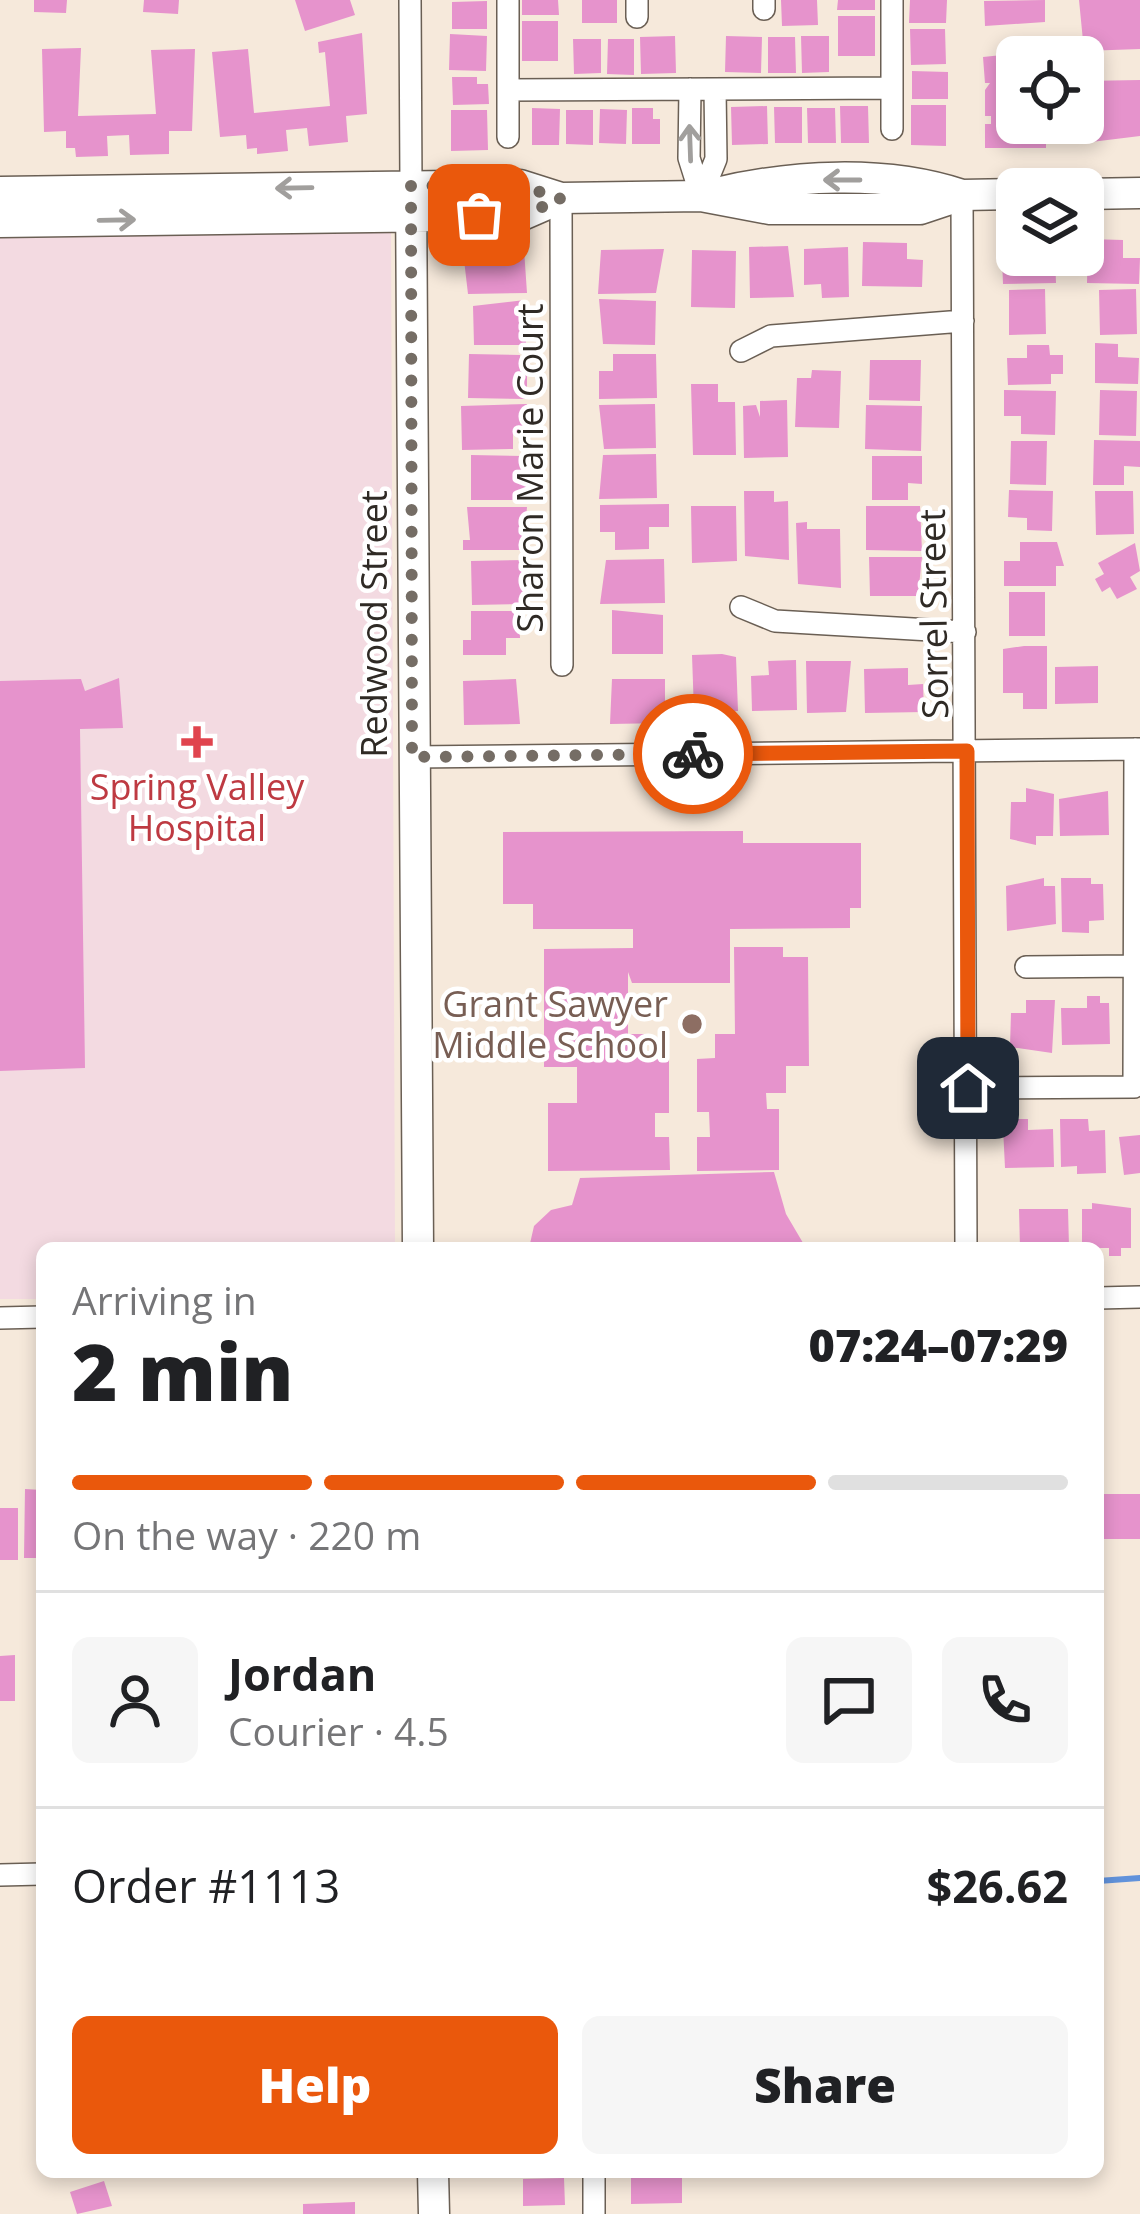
<!DOCTYPE html>
<meta charset="utf-8">
<style>
:root{--surface:#fff;--page:#f6f6f6;--text:#202124;--muted:#757577;--line:#e0e0e0;--accent:#ea580c}
body{margin:0;font-family:"Open Sans",sans-serif;background:var(--page);color:var(--text);height:100vh;display:flex;flex-direction:column;font-size:45px;white-space:nowrap}
*{box-sizing:border-box;margin:0}
p{font-size:39px;color:var(--muted)}
.icon{flex:none;width:66px;height:66px;fill:none;stroke:currentColor;stroke-width:2;stroke-linecap:round;stroke-linejoin:round}
.map{position:relative;flex:1;overflow:hidden}
.side{position:absolute;left:36px;top:1242px;width:1068px;height:936px;display:flex;flex-direction:column;background:var(--surface);border-radius:18px;box-shadow:0 6px 18px #0003}
.side>*{flex:none}
.buttons{position:absolute;left:996px;top:36px;display:grid;gap:24px}
.buttons a{display:grid;place-items:center;width:108px;height:108px;border-radius:18px;background:var(--surface);box-shadow:0 6px 18px #0003;font-size:60px}
.pin{position:absolute;display:grid;place-items:center;width:102px;height:102px;color:#fff;margin:-51px;border-radius:24px;box-shadow:0 6px 18px #0006}
.courier{position:absolute;display:grid;place-items:center;width:120px;height:120px;margin:-60px;border:9px solid #ea580c;border-radius:50%;background:#fff;color:#222;box-shadow:0 3px 15px #0007}
.headline em{font-style:normal;font-weight:800}
.headline div{display:flex;flex-direction:column-reverse}
.headline{display:flex;align-items:center;justify-content:space-between;height:204px;padding:0 36px}
h1{font-size:78px;font-weight:800;line-height:90px}
.bar{display:grid;grid-template-columns:repeat(4,1fr);gap:18px 12px;align-content:center;height:144px;padding:0 36px}
.bar i{height:15px;border-radius:9px;background:var(--line)}
.bar .selected{background:var(--accent)}
.bar p{grid-column:span 4}
.line{display:flex;align-items:center;gap:30px;padding:0 36px;border-top:3px solid var(--line)}
.line div{flex:1}
.round{display:grid;place-items:center;flex:none;width:126px;height:126px;border-radius:18px;background:var(--page)}
.action{display:flex;gap:24px;margin-top:auto;padding:24px 36px}
.action a{flex:1;height:138px;border-radius:18px;background:var(--accent);color:#fff;font-size:48px;font-weight:800;line-height:138px;text-align:center}
.action a+a{background:var(--page);color:var(--text)}
.map>svg:first-child{display:block}
.medical{fill:#f3dae1}
.lines{fill:none;stroke-linecap:round;stroke-linejoin:round}
.stream{stroke:#6192db;stroke-width:6}
.building{fill:#e693cc}
.street-casing{stroke:#6a5f54;stroke-width:24}
.secondary-casing{stroke:#6a5f54;stroke-width:33}
.street{stroke:#fff;stroke-width:21}
.secondary{stroke:#fff;stroke-width:30}
.oneway{stroke:#a19f9d}
.done{stroke:#756d65;stroke-width:12;stroke-dasharray:0 21.6}
.route{stroke:#ea580c;stroke-width:15}
.health-dot{fill:#e0444e;stroke:#fff;stroke-width:4.5}
.education-dot{fill:#8d6e63;stroke:#fff;stroke-width:4.5}
.labels{text-anchor:middle;dominant-baseline:central;stroke-width:9;stroke-linejoin:round;paint-order:stroke}
.street-label{font-size:36px;fill:#2f2a25;stroke:#fff}
.health-label{font-size:36px;fill:#be3a42;stroke:#fff}
.education-label{font-size:36px;fill:#785e54;stroke:#fff;text-anchor:end}
</style>
<div class="map">
<svg width="1140" height="2214" viewBox="0 0 1140 2214">
<rect width="100%" height="100%" fill="#f6e9db"/>
<path class="medical" d="M391,230L395,1248H42V1299H0V237Z"/>
<g class="lines">
<path class="stream" d="M1098,1881L1140,1878"/>
</g>
<path class="building" d="M34,0H67L66,13L34,12Z
M144,0H179L178,14L143,12Z
M295,0H350L355,15L305,31Z
M522,0H558L559,15H522Z
M582,0H617V23H582Z
M781,0H817L818,25L782,26Z
M838,0H875V10H837Z
M910,0H947L946,23H909Z
M1045,0V22L985,26L984,1Z
M1079,0H1140V49L1084,51Z
M487,1V29H452V2Z
M838,16H875V56H838Z
M522,21H558V61H522Z
M910,29H945L946,64L911,65Z
M362,33L367,114L346,116L348,142L309,146L307,128L286,130L288,151L257,154V148L247,149L246,135L220,137L212,52L248,49L254,113L330,106L325,52L319,53L318,42Z
M450,34L487,36L486,71L449,70Z
M675,36L676,73L641,74L640,37Z
M726,36L762,37L761,73L725,72Z
M801,36H829V72L802,73Z
M768,37H795L796,73H768Z
M573,39H601V73L574,74Z
M608,39H634V75L607,74Z
M81,48L78,116L156,114L151,50L195,49L192,131H169V154L130,155L129,135L107,136L108,156L76,157L75,148H66V131L44,132L42,49Z
M1012,54L1017,57V123H1046V148H985V124H991V116H985V90L990,83H985L983,57Z
M912,71L948,72V99H912Z
M452,77H477V84H488L489,104L453,105Z
M1140,80V136L1075,144V123H1083V81Z
M911,105H946V146L911,145Z
M767,106L768,144L732,145L731,107Z
M840,106H868L869,143H841Z
M774,107H802V143H775Z
M532,108L560,109L559,145H532Z
M632,108H653V119H660V144H632Z
M807,108H835L836,143H808Z
M600,109L627,110L626,144L599,143Z
M451,110H487L488,150L451,151Z
M566,110H593V145L566,144Z
M1088,239L1123,240V258H1140L1139,284L1087,283Z
M863,242L907,243V259L923,260L922,287L862,286Z
M788,246L794,297L750,298L749,247Z
M848,247L849,297L822,298L821,284L804,285V249Z
M524,249L527,293L468,294L463,251Z
M664,249L656,293L598,294L601,250Z
M692,250L736,251L735,308L691,307Z
M1019,255H1055L1056,283L1003,284L1002,258Z
M1045,289L1046,334L1009,335V290Z
M1136,289L1137,334L1100,335L1099,290Z
M599,299L656,301L655,345L603,344Z
M525,300L526,345H474L473,306Z
M1095,343L1118,344V357L1139,358L1138,384L1095,383Z
M1027,345H1049L1050,355H1063V374H1051V384L1008,385L1007,358H1027Z
M469,354L520,355V371H527V399L468,398Z
M613,354H656L657,398L599,399V371H613Z
M870,360H921L920,401L869,400Z
M812,370L841,371L839,428L795,427L797,378H811Z
M691,384H718V402H735L736,455H693Z
M1004,390L1056,391L1055,435L1021,434V416H1004Z
M1100,390L1137,391L1136,436L1099,435Z
M787,400L788,457L744,458L743,406L756,405L760,417V401Z
M527,404L528,433H513V449L462,450L461,406Z
M655,404L656,448L604,449L599,405Z
M866,405L922,406L921,451L865,449Z
M1094,440L1140,441V467L1124,466V485H1093Z
M1011,441H1047L1046,485L1010,484Z
M656,454L657,498L599,499L603,455Z
M471,455L524,456L527,500H471Z
M872,456H922V484L908,483V500H872Z
M1009,490L1053,491L1052,531L1027,530V518L1008,517Z
M744,491H774V502L788,501L789,560L745,556Z
M1095,491H1133L1134,534L1096,535Z
M669,504V527H649V549L615,550V532H600V505Z
M691,506H736L737,561L692,563Z
M866,506H920L922,551L866,550Z
M467,507H527L523,550H463V540H470Z
M807,522V529H840L841,588L798,584L796,523Z
M1020,542H1057L1064,566H1056V586H1004V561H1020Z
M1135,543L1140,571L1130,577L1137,589L1117,599L1110,587L1102,592L1095,579L1104,574L1098,563Z
M869,557H922L918,596H870Z
M664,559L665,603L600,604L606,560Z
M526,560L528,604L472,605L471,561Z
M1009,592H1045V636H1009Z
M612,610L663,615V654H612Z
M471,611H519L520,638H506V655H463V640H471Z
M1024,646H1047V709H1023V693H1003V649Z
M722,654L736,657L738,711L694,712L692,655Z
M796,660L797,710L752,711L751,676L769,675L768,661Z
M806,661H851L846,712L807,713Z
M1098,666V703L1055,704V667Z
M908,668V685L923,684L924,712L865,713L864,669Z
M119,678L123,728L80,729L85,1068L0,1071V681L81,679L85,691Z
M516,679L520,724L464,725L463,681Z
M612,679H665V723L610,724Z
M1026,788L1054,794L1053,836H1036V845L1010,839L1011,802H1026Z
M1108,791L1109,835L1060,836L1059,799Z
M743,831V843H861V908H850V928L730,929V983H632L628,972V1034H644V1059H669V1113H655V1137H669L670,1170L548,1171V1103H577V1067H544V949L633,948V929H533V904H503V832Z
M1044,878V886H1055L1056,924L1007,931L1006,886Z
M1061,878H1091V884H1103L1104,920L1089,921V933L1062,932Z
M734,947H783V957H808L809,1066H786V1093H766L767,1109H779V1170L697,1171V1137H710L709,1112H697V1059L715,1058V1034H735Z
M1087,996H1100V1003H1109L1110,1044L1062,1045L1061,1008H1087Z
M1026,1000H1055L1052,1053L1010,1047L1011,1013H1026Z
M1013,1119H1028V1130L1053,1129L1054,1167L1005,1168L1003,1127H1013Z
M1060,1119H1088L1089,1131L1105,1130L1106,1173L1077,1174V1166L1061,1167Z
M1140,1135V1173L1124,1175L1119,1137Z
M774,1172L786,1214L806,1248H529L534,1226L551,1210L572,1205L580,1178Z
M1092,1203L1131,1208V1248H1121V1256H1109V1248H1082V1209H1092Z
M1019,1209H1068L1069,1247L1020,1248Z
M25,1489L42,1490V1558H24Z
M1103,1494H1140V1539H1102Z
M0,1508H18V1560H0Z
M15,1655V1701H0V1656Z
M631,2175H682V2203L631,2204Z
M564,2178L565,2205L523,2206V2179Z
M104,2181L112,2206L77,2214L70,2192Z
M355,2202V2214H303V2204Z"/>
<g class="lines">
<g class="street-casing">
<path id="street" d="M410,0L411,186
M637,0V17
M764,0V9
M892,0V129
M690,89L689,158L701,196
M508,90L892,88
M508,137V0
M962,195L966,1248
M701,196L716,159L715,89
M561,198L562,665
M741,351L771,336L963,321
M741,607L775,621L965,632
M413,757L1140,749
M1026,967L1134,966
M968,1088L1134,1087L1135,749
M1098,1298L1140,1297
M0,1318L42,1317
M0,1875L42,1874
M594,2172V2214"/>
</g>
<g class="secondary-casing">
<path id="secondary" d="M411,186L418,1248
M0,192L520,185L561,198L701,196L770,209H920L962,195L1017,194
M712,194C791,175 884,169 962,195
M1083,194L1140,193
M0,222L522,215L561,198
M433,2172L434,2214"/>
</g>
<use href="#street" class="street"/>
<use href="#secondary" class="secondary"/>
</g>
<defs><path id="oneway-shaft" d="M-6 0H5M1.5-3L5.5 0L1.5 3" fill="none" stroke-width="1.6" stroke-linecap="round" stroke-linejoin="round" transform="scale(3)"/></defs>
<g class="oneway">
<use href="#oneway-shaft" transform="translate(690 143) rotate(-92)"/>
<use href="#oneway-shaft" transform="translate(842 180) rotate(180)"/>
<use href="#oneway-shaft" transform="translate(294 188) rotate(179)"/>
<use href="#oneway-shaft" transform="translate(117 220) rotate(-1)"/>
</g>
<g class="lines">
<path class="done" d="M479,215H523L561,199L520,185L411,186L412,757L693,754"/>
<path class="route" d="M693,754L967,751L968,1088"/>
</g>
<path class="health-dot" d="M191 724h12v12h12v12h-12v12h-12v-12h-12v-12h12z"/>
<circle class="education-dot" cx="692" cy="1024" r="12"/>
<g class="labels">
<g class="street-label">
<text transform="translate(529 468) rotate(-90)">Sharon Marie Court</text>
<text transform="translate(933 614) rotate(-91)">Sorrel Street</text>
<text transform="translate(373 624) rotate(-90)">Redwood Street</text>
</g>
<g class="health-label">
<text x="197" y="786">Spring Valley<tspan x="197" dy="41">Hospital</tspan></text>
</g>
<g class="education-label">
<text x="668" y="1003">Grant Sawyer<tspan x="668" dy="41">Middle School</tspan></text>
</g>
</g>
</svg>
<div class="buttons">
<a><svg class="icon" aria-label="locate" viewBox="0 0 24 24"><circle cx="12" cy="12" r="6"/><path d="M12 2v4M12 18v4M2 12h4M18 12h4"/></svg></a>
<a><svg class="icon" aria-label="layers" viewBox="0 0 24 24"><path d="M12 4l9 5-9 5-9-5zM3 14l9 5 9-5"/></svg></a>
</div>
<div class="pin" style="left:479px;top:215px;background:#ea580c"><svg class="icon" aria-label="bag" viewBox="0 0 24 24"><path d="M5 8h14l-1 12H6zM9 8a3 3 0 0 1 6 0"/></svg></div>
<div class="pin" style="left:968px;top:1088px;background:#1f2937"><svg class="icon" aria-label="home" viewBox="0 0 24 24"><path d="M3 11l9-7 9 7M6 9v11h12V9"/></svg></div>
<div class="courier" style="left:693px;top:754px"><svg class="icon" aria-label="bike" viewBox="0 0 24 24"><circle cx="6" cy="16" r="4"/><circle cx="18" cy="16" r="4"/><path d="M6 16l4-8h5l3 8M10 8l3 8H6M13 5h3"/></svg></div>
<section class="side">
<div class="headline"><div><h1>2 min</h1><p>Arriving in</p></div><em>07:24–07:29</em></div>
<div class="bar"><i class="selected"></i><i class="selected"></i><i class="selected"></i><i></i><p>On the way · 220 m</p></div>
<div class="line" style="height:216px"><a class="round"><svg class="icon" aria-label="person" viewBox="0 0 24 24"><circle cx="12" cy="8" r="4"/><path d="M4 21q1-7 8-7t8 7"/></svg></a><div><b>Jordan</b><p>Courier · 4.5</p></div><a class="round"><svg class="icon" aria-label="chat" viewBox="0 0 24 24"><path d="M4 5h16v11H9l-5 4z"/></svg></a><a class="round"><svg class="icon" aria-label="phone" viewBox="0 0 24 24"><path d="M5 4h4l2 5-3 2q2 4 5 5l2-3 5 2v4C11 20 4 13 5 4z"/></svg></a></div>
<div class="line" style="height:156px"><div>Order #1113</div><b>$26.62</b></div>
<div class="action"><a>Help</a><a>Share</a></div>
</section>
</div>
